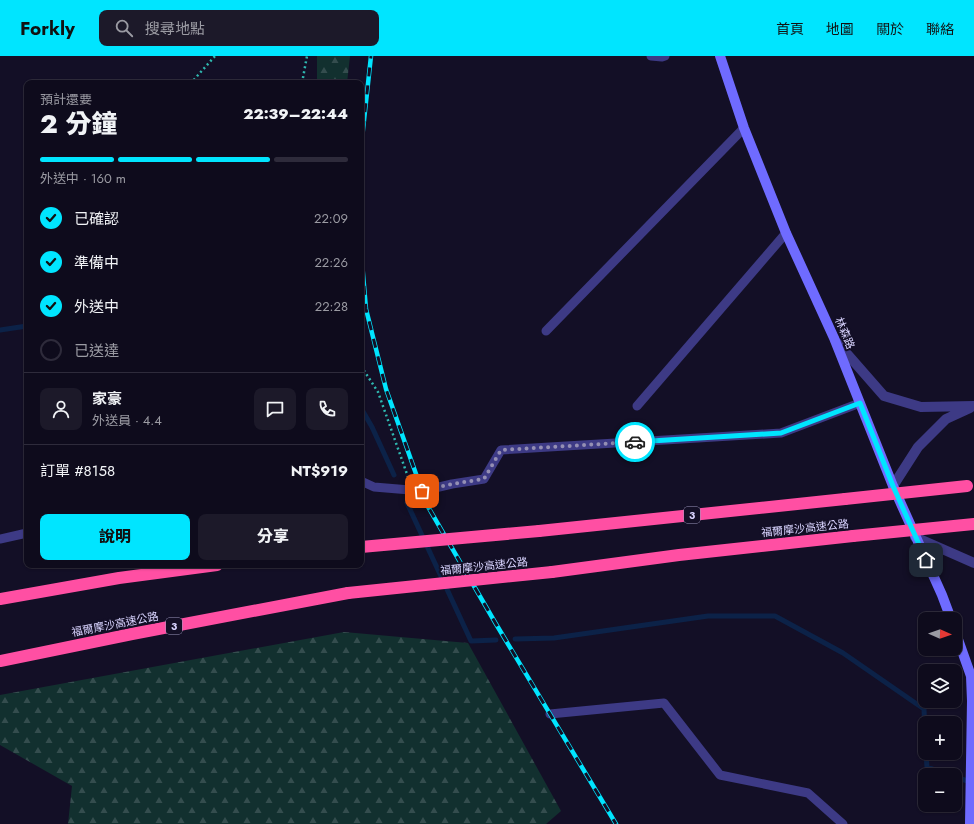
<!DOCTYPE html>
<html lang="zh-TW">
<meta charset="utf-8">
<style>
:root{--surface:#0e0b1c;--page:#1c1929;--text:#f1f3f6;--muted:#9b9ba3;--line:#2e2b3b;--accent:#00e5ff}
body{margin:0;font-family:Jost,"Noto Sans TC",sans-serif;background:var(--page);color:var(--text);height:100vh;display:flex;flex-direction:column;font-size:15px;white-space:nowrap}
*{box-sizing:border-box;margin:0}
p{font-size:13px;color:var(--muted)}
.icon{flex:none;width:22px;height:22px;fill:none;stroke:currentColor;stroke-width:2;stroke-linecap:round;stroke-linejoin:round}
.map{position:relative;flex:1;overflow:hidden}
.details{position:absolute;left:24px;top:24px;width:340px;height:488px;display:flex;flex-direction:column;background:var(--surface);border-radius:8px;box-shadow:0 1px 3px #0004,0 0 0 1px var(--line)}
.details>*{flex:none}
.needle{width:26px;rotate:92deg}
.controls{position:absolute;left:918px;top:556px;display:grid;gap:8px}
.controls a{display:grid;place-items:center;width:44px;height:44px;border-radius:8px;background:var(--surface);box-shadow:0 1px 3px #0004,0 0 0 1px var(--line);font-size:20px}
.pin{position:absolute;display:grid;place-items:center;width:34px;height:34px;color:#fff;margin:-17px;border-radius:8px;box-shadow:0 2px 6px #0006}
.courier{position:absolute;display:grid;place-items:center;width:40px;height:40px;margin:-20px;border:3px solid #00e5ff;border-radius:50%;background:#fff;color:#222;box-shadow:0 1px 5px #0007}
.summary em{font-style:normal;font-weight:800}
.summary div{display:flex;flex-direction:column-reverse}
.summary{display:flex;align-items:center;justify-content:space-between;height:68px;padding:0 16px}
h1{font-size:26px;font-weight:800;line-height:30px}
.bar{display:grid;grid-template-columns:repeat(4,1fr);gap:6px 4px;align-content:center;height:48px;padding:0 16px}
.bar i{height:5px;border-radius:3px;background:var(--line)}
.bar .active{background:var(--accent)}
.bar p{grid-column:span 4}
.line{display:flex;align-items:center;gap:10px;padding:0 16px;border-top:1px solid var(--line)}
.line div{flex:1}
.round{display:grid;place-items:center;flex:none;width:42px;height:42px;border-radius:8px;background:var(--page)}
ol{padding:0 16px;list-style:none}
li{display:flex;align-items:center;gap:12px;height:44px}
li p{margin-inline-start:auto}
li .icon{padding:4px;border-radius:50%;background:var(--accent);color:#111;stroke-width:4}
li:last-child{color:var(--muted)}
li i{width:22px;height:22px;border:2px solid var(--line);border-radius:50%}
.primary-button{display:flex;gap:8px;margin-top:auto;padding:8px 16px}
.primary-button a{flex:1;height:46px;border-radius:8px;background:var(--accent);color:#111;font-size:16px;font-weight:800;line-height:46px;text-align:center}
.primary-button a+a{background:var(--page);color:var(--text)}
header{display:flex;align-items:center;gap:24px;box-sizing:border-box;height:56px;padding:0 20px;background:var(--accent);color:#111}
header strong{font-size:19px}
nav{display:flex;gap:22px;margin-inline-start:auto;font-size:14px}
.search{width:280px;height:36px;background:var(--page);display:flex;align-items:center;gap:10px;box-sizing:border-box;padding:0 14px;border-radius:8px;color:var(--muted);font-size:15px}
.map>svg:first-child{display:block}
.forest{fill:url(#forest-firs)}
.lines{fill:none;stroke-linecap:round;stroke-linejoin:round}
.stream{stroke:#0c2248;stroke-width:5}
.path{stroke:#2fb8b0;stroke-width:2.5;stroke-dasharray:2 3;stroke-linecap:butt}
.service{stroke:#3d3a85;stroke-width:9}
.tertiary{stroke:#3d3a85;stroke-width:10}
.secondary{stroke:#6f6bff;stroke-width:10}
.motorway{stroke:#ff4fa3;stroke-width:12}
.rail-casing{stroke:#00e5ff;stroke-width:4.5}
.rail{stroke:#130f26;stroke-width:3;stroke-dasharray:9;stroke-linecap:butt}
.motorway-bridge{stroke:#ff4fa3;stroke-width:12}
.done{stroke:#948fb3;stroke-width:4;stroke-dasharray:0 7.2}
.route{stroke:#00e5ff;stroke-width:5}
.labels{text-anchor:middle;dominant-baseline:central;stroke-width:4;stroke-linejoin:round;paint-order:stroke}
.shield{fill:#130f26;stroke:#9e99be;stroke-width:1}
.shield-label{font-size:10px;font-weight:bold;fill:#d9d4ff}
.street-label{font-size:11px;fill:#d9d4ff;stroke:#130f26}
</style>
<header>
<strong>Forkly</strong>
<div class="search"><svg class="icon" aria-label="search" viewBox="0 0 24 24"><circle cx="10" cy="10" r="6"/><path d="M15 15l6 6"/></svg>搜尋地點</div>
<nav><a>首頁</a><a>地圖</a><a>關於</a><a>聯絡</a></nav>
</header>
<div class="map">
<svg width="974" height="768" viewBox="0 0 974 768">
<defs>
<pattern id="forest-firs" width="22" height="20" patternUnits="userSpaceOnUse"><rect width="22" height="20" fill="#12302f"/><path d="M5 1l3.5 6h-7zM16 11l3.5 6h-7z" fill="#344d4e"/></pattern>
</defs>
<rect width="100%" height="100%" fill="#130f26"/>
<path class="forest" d="M317,0H350L347,27H317Z
M344,576L468,587L561,755L546,768H68L72,730L0,689V639Z"/>
<g class="lines">
<path class="stream" d="M0,274L27,270
M361,352L372,371L394,419
M407,447L471,585L496,584
M515,583L554,582L708,560H775L843,597L924,653L925,679
M926,697L927,711L950,719
M955,721L971,726"/>
<path class="path" d="M135,27H191L215,0
M302,27L307,0
M361,310L378,336L408,421"/>
<path class="service" d="M651,0L662,1L665,0
M546,275L744,72
M637,350L786,177
M361,425L374,431L422,435L452,428L484,423L501,394L781,377L860,347
M0,483L27,477
M550,658L664,647L720,719L808,737L843,768"/>
<path class="tertiary" d="M835,284L884,340L921,351L974,350
M893,430L918,391L946,363L970,352
M915,481L974,507"/>
<path class="secondary" d="M720,0L744,72L786,177L834,282L893,430L942,539L951,563
M955,575L971,620L972,645L970,768"/>
<path class="motorway" d="M539,475L845,443
M552,516L679,499L853,480
M0,543L119,522L217,509
M0,605L132,578L348,537"/>
<g class="rail-casing">
<path id="rail" d="M361,92L371,0
M361,194L366,253L386,333L427,449L496,568L616,768"/>
</g>
<use href="#rail" class="rail"/>
<path class="motorway-bridge" d="M845,443L967,430
M853,480L974,468
M361,491L539,475
M348,537L552,516"/>
</g>
<g class="lines">
<path class="done" d="M422,435L452,428L484,423L501,394L635,386"/>
<path class="route" d="M635,386L781,377L860,347L893,430L926,504"/>
</g>
<g class="labels">
<g class="shield">
<rect x="684" y="451" width="16" height="16" rx="3"/>
<rect x="166" y="562" width="16" height="16" rx="3"/>
</g>
<g class="shield-label">
<text x="692" y="459">3</text>
<text x="174" y="570">3</text>
</g>
<g class="street-label">
<text transform="translate(845 277) rotate(67)">林森路</text>
<text transform="translate(805 472) rotate(-6)">福爾摩沙高速公路</text>
<text transform="translate(484 510) rotate(-6)">福爾摩沙高速公路</text>
<text transform="translate(115 568) rotate(-11)">福爾摩沙高速公路</text>
</g>
</g>
</svg>
<div class="controls">
<a><svg class="needle" viewBox="-14 -14 28 28"><path d="M0-13l5 13h-10z" fill="#e53935"/><path d="M0 13l5-13h-10z" fill="#9b9ba3"/></svg></a>
<a><svg class="icon" aria-label="layers" viewBox="0 0 24 24"><path d="M12 4l9 5-9 5-9-5zM3 14l9 5 9-5"/></svg></a>
<a>+</a>
<a>−</a>
</div>
<div class="pin" style="left:422px;top:435px;background:#ea580c"><svg class="icon" aria-label="bag" viewBox="0 0 24 24"><path d="M5 8h14l-1 12H6zM9 8a3 3 0 0 1 6 0"/></svg></div>
<div class="pin" style="left:926px;top:504px;background:#1f2937"><svg class="icon" aria-label="home" viewBox="0 0 24 24"><path d="M3 11l9-7 9 7M6 9v11h12V9"/></svg></div>
<div class="courier" style="left:635px;top:386px"><svg class="icon" aria-label="car" viewBox="0 0 24 24"><path d="M5 17H2v-5l4-1 3-4h7l3 4 3 1v5h-3M9 17h6M6 11h13"/><circle cx="7" cy="17" r="2"/><circle cx="17" cy="17" r="2"/></svg></div>
<section class="details">
<div class="summary"><div><h1>2 分鐘</h1><p>預計還要</p></div><em>22:39–22:44</em></div>
<div class="bar"><i class="active"></i><i class="active"></i><i class="active"></i><i></i><p>外送中 · 160 m</p></div>
<ol>
<li><svg class="icon" aria-label="check" viewBox="0 0 24 24"><path d="M5 12l5 5 9-10"/></svg>已確認<p>22:09</p></li>
<li><svg class="icon" aria-label="check" viewBox="0 0 24 24"><path d="M5 12l5 5 9-10"/></svg>準備中<p>22:26</p></li>
<li><svg class="icon" aria-label="check" viewBox="0 0 24 24"><path d="M5 12l5 5 9-10"/></svg>外送中<p>22:28</p></li>
<li><i></i>已送達</li>
</ol>
<div class="line" style="height:72px"><a class="round"><svg class="icon" aria-label="person" viewBox="0 0 24 24"><circle cx="12" cy="8" r="4"/><path d="M4 21q1-7 8-7t8 7"/></svg></a><div><b>家豪</b><p>外送員 · 4.4</p></div><a class="round"><svg class="icon" aria-label="chat" viewBox="0 0 24 24"><path d="M4 5h16v11H9l-5 4z"/></svg></a><a class="round"><svg class="icon" aria-label="phone" viewBox="0 0 24 24"><path d="M5 4h4l2 5-3 2q2 4 5 5l2-3 5 2v4C11 20 4 13 5 4z"/></svg></a></div>
<div class="line" style="height:52px"><div>訂單 #8158</div><b>NT$919</b></div>
<div class="primary-button"><a>說明</a><a>分享</a></div>
</section>
</div>
